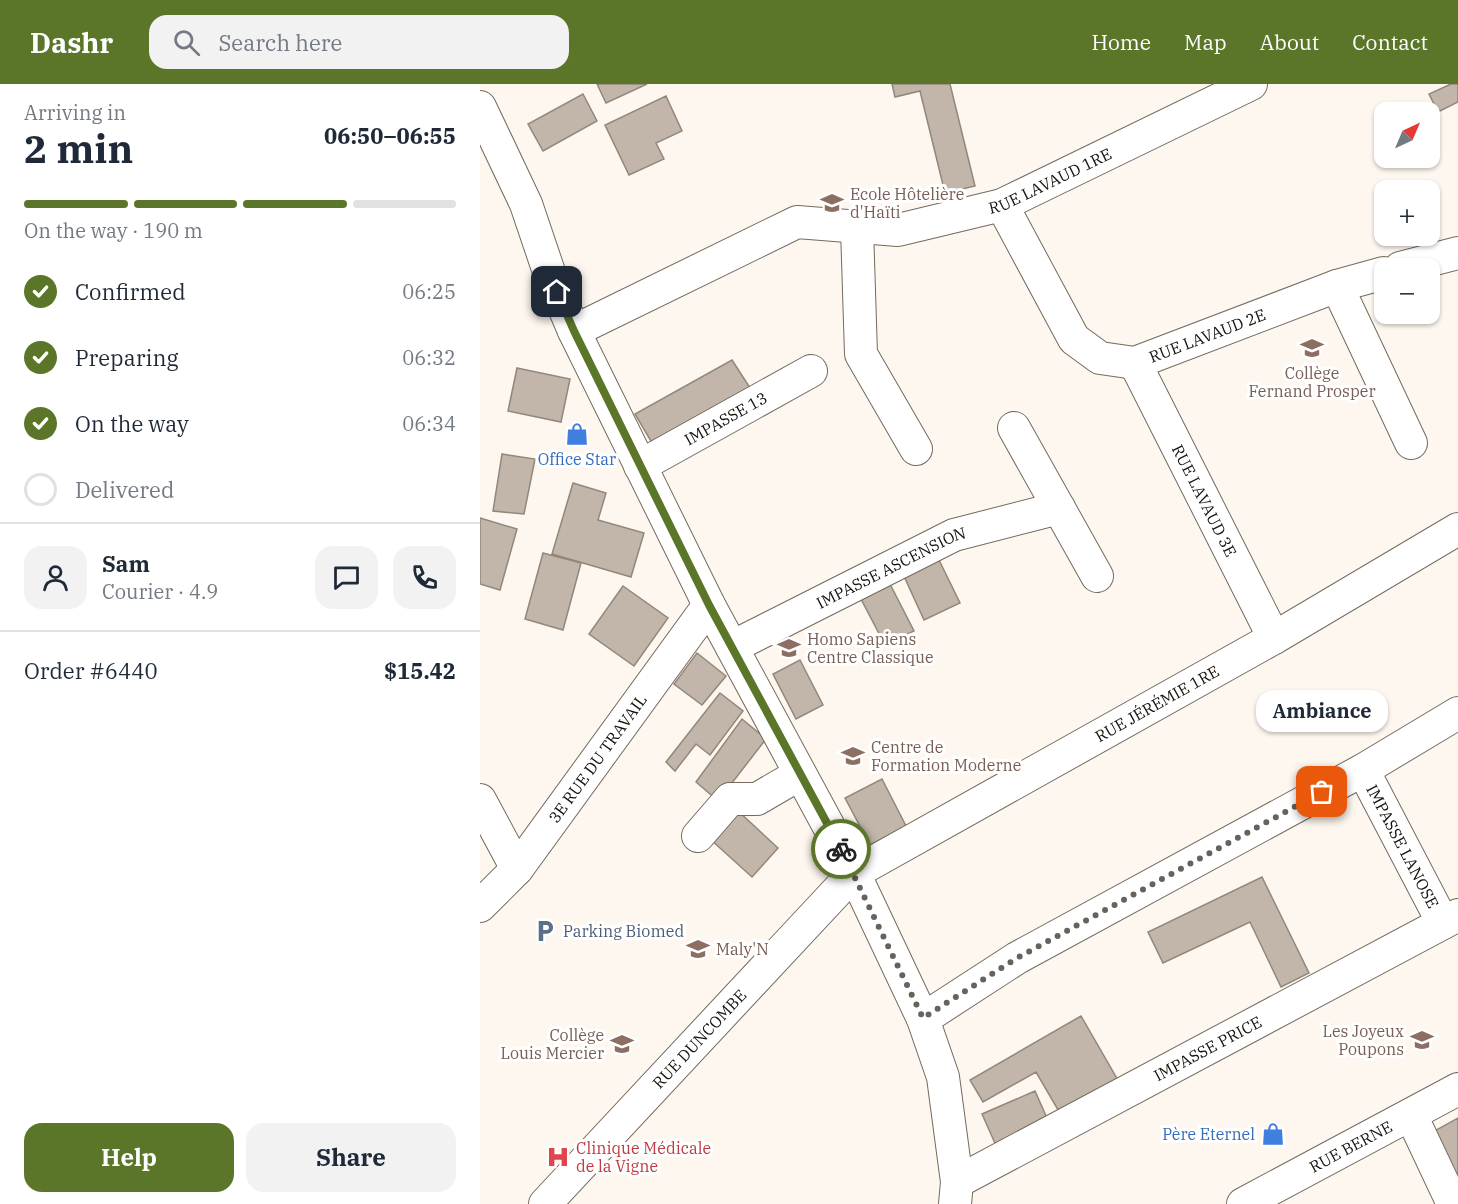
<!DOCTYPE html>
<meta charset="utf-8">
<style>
:root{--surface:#fff;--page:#f2f2f3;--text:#1f2937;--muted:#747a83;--line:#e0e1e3;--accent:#5b7629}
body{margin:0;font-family:"IBM Plex Serif",serif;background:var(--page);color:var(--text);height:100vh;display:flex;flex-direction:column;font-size:22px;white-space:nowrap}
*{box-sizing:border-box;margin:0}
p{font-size:20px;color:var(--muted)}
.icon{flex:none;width:33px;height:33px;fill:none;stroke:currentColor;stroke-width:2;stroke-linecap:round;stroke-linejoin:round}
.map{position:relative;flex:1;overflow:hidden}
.side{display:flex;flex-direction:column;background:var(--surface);width:480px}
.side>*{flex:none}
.needle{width:39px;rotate:44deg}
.tools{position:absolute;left:894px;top:18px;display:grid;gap:12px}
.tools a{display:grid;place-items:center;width:66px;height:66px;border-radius:12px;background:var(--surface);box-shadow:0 2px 4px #0004;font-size:30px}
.pin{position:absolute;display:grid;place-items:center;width:51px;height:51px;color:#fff;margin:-26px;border-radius:12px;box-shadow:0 3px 9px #0006}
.courier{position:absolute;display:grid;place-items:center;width:60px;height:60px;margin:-30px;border:4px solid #5b7629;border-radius:50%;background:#fff;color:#222;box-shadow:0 2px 8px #0007}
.bubble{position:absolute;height:42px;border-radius:18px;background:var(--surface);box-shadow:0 2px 4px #0004;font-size:20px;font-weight:700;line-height:42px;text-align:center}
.overview em{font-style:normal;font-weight:700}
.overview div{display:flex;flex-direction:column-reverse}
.overview{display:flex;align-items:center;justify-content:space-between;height:102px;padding:0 24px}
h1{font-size:39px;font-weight:700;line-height:45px}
.bar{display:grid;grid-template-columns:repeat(4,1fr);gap:9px 6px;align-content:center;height:72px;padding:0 24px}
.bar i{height:8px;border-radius:4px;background:var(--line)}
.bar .on{background:var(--accent)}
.bar p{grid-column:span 4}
.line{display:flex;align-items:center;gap:15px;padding:0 24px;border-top:2px solid var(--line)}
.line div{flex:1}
.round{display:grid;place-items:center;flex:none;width:63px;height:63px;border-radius:18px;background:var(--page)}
ol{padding:0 24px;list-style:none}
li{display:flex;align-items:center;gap:18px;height:66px}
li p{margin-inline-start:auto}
li .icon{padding:6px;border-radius:50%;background:var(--accent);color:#fff;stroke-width:4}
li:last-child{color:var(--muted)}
li i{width:33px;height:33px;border:3px solid var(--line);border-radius:50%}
.action{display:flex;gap:12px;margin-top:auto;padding:12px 24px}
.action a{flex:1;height:69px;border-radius:18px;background:var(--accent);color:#fff;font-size:24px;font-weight:700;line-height:69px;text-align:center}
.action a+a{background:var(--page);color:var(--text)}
header{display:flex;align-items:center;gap:36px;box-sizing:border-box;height:84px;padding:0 30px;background:var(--accent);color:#fff}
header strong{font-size:28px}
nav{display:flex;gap:33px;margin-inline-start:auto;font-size:21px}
.search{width:420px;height:54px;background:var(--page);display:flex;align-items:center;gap:15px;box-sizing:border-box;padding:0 21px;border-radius:18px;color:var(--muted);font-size:22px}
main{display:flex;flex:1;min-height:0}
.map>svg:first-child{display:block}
.building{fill:#c1b6a9;stroke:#92877b;stroke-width:1.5}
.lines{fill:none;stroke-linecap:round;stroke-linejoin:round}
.minor-casing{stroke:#746a5e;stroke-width:34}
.minor{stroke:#fff;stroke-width:32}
.done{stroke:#67625c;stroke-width:6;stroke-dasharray:0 10.8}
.route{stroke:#5b7629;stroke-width:8}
.labels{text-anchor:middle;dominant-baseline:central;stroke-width:6;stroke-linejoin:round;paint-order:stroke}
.street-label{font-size:16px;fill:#16120d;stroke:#fff}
.education-label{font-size:16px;fill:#785e54;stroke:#fff;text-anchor:start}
.shop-label{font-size:16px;fill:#366cbe;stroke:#fff}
.service-label{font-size:16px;fill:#4e5e75;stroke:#fff;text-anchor:start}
.health-label{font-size:16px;fill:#be3a42;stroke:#fff;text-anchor:start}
</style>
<header>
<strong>Dashr</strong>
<div class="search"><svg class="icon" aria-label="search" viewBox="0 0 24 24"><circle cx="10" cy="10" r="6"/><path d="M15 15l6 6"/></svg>Search here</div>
<nav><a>Home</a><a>Map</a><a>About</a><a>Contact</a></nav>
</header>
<main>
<section class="side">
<div class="overview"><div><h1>2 min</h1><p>Arriving in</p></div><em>06:50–06:55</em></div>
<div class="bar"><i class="on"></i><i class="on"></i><i class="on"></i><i></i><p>On the way · 190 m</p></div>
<ol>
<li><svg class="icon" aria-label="check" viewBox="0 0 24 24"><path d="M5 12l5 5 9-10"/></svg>Confirmed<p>06:25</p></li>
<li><svg class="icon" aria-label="check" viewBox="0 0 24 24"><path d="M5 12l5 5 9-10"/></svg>Preparing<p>06:32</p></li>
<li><svg class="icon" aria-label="check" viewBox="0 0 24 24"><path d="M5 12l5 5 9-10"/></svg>On the way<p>06:34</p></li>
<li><i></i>Delivered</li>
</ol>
<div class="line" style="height:108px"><a class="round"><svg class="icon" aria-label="person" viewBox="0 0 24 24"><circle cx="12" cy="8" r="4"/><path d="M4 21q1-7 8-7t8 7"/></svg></a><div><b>Sam</b><p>Courier · 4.9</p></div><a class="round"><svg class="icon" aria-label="chat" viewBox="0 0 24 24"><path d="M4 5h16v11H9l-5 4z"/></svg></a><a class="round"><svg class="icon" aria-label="phone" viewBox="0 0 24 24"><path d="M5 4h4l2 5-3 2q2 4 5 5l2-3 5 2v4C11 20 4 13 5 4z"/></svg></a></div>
<div class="line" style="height:78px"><div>Order #6440</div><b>$15.42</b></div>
<div class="action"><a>Help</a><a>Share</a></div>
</section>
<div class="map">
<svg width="978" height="1120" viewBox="0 0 978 1120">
<rect width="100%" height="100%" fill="#fef7ef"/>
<path class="building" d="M117,0H167L126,19Z
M412,0H470L495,102L465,109L440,7L415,13Z
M971,0H978V18L958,28L949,10Z
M103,10L117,37L63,67L48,40Z
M186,12L202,47L176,59L184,75L149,91L125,41Z
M252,276L274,310L175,364L155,330Z
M37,284L90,295L81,338L28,327Z
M22,370L55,375L44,430L13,427Z
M93,399L126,409L118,436L164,449L151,493L72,470Z
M0,434L37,445L20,506L0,500Z
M63,469L101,479L83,546L45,535Z
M458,474L480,519L444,536L423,490Z
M410,500L434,547L405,561L381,515Z
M143,502L188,534L154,582L109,550Z
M217,569L246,592L222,621L194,600Z
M320,576L343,621L316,635L293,590Z
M240,609L263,627L230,671L216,660L195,687L186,678Z
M262,635L286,655L238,717L216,698Z
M402,695L426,742L390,761L365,714Z
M257,726L298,764L272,793L230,755Z
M782,793L829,889L801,903L770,838L683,879L668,848Z
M601,932L639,998L581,1031L556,988L503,1018L490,996Z
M555,1007L571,1043L518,1066L502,1030Z
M978,1034V1111L949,1050Z"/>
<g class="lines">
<g class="minor-casing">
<g id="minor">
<path d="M0,23L46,120L69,188L94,247L229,521L374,789L443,935L463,993L477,1098L475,1120"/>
<path id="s1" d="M522,121L594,255L620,274L655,279L857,202L904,189"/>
<path d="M377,144L381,270L436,365"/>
<path d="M920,184L978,169"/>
<path d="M857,202L931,359"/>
<path id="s2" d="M94,247L317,138L418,146L522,121L771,0"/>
<path id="s3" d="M655,279L794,554"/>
<path d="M534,344L617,492"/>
<path id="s4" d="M160,382L331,287"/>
<path id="s5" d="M252,563L474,451L579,424"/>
<path id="s6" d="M883,686L963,839"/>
<path d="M0,716L37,785"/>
<path d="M218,752L250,715H277L320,690"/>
<path id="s7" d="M0,822L37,785L229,521"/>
<path d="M443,935L537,874L883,686L978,629"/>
<path d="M931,1031L973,1120"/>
<path id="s8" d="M477,1098L978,831"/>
<path id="s9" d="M65,1120L374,789L794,554L978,445"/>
<path id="s10" d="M763,1120L978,1005"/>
</g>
</g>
<use href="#minor" class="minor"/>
</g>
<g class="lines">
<path class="done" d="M361,765L443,934L537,874L842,708"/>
<path class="route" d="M77,208L94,247L229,521L361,765"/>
</g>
<defs>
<g id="university-bare" transform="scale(1.8)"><path d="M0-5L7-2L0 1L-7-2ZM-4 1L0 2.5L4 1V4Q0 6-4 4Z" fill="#8d6e63" stroke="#fff" stroke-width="2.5" paint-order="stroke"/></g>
<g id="school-bare" transform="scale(1.8)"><path d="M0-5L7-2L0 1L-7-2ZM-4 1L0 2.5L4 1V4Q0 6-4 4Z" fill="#8d6e63" stroke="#fff" stroke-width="2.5" paint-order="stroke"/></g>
<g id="shop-bare" transform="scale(1.8)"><path d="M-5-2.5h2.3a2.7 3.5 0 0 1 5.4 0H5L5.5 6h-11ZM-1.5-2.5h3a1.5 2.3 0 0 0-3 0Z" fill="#3f7fe0" stroke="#fff" stroke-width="2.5" paint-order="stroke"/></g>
<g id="parking-bare" transform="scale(1.8)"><path d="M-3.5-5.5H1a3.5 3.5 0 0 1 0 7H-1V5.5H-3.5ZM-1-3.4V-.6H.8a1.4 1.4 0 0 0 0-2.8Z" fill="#5c6f8a" stroke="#fff" stroke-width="2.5" paint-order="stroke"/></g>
<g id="hospital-bare" transform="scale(1.8)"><path d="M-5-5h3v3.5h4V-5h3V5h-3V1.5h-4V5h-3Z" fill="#e0444e" stroke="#fff" stroke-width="2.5" paint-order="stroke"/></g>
</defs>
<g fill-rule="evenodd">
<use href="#university-bare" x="352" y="119"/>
<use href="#school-bare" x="832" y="264"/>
<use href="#shop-bare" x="97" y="350"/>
<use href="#school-bare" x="309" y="564"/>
<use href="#school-bare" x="373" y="672"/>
<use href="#parking-bare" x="65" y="847"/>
<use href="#school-bare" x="218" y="865"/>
<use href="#school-bare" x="942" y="956"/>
<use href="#school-bare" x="142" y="960"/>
<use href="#shop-bare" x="793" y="1050"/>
<use href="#hospital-bare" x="78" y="1073"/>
</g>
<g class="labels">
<g class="street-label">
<text stroke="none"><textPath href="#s2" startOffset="510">RUE LAVAUD 1RE</textPath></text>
<text stroke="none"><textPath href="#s1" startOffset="297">RUE LAVAUD 2E</textPath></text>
<text stroke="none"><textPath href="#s4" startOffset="98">IMPASSE 13</textPath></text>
<text stroke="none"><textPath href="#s3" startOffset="154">RUE LAVAUD 3E</textPath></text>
<text stroke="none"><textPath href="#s5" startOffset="178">IMPASSE ASCENSION</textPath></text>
<text stroke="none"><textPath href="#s9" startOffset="800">RUE JÉRÉMIE 1RE</textPath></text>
<text stroke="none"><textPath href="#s7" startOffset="189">3E RUE DU TRAVAIL</textPath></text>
<text stroke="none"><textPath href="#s6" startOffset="86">IMPASSE LANOSE</textPath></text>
<text stroke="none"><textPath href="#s9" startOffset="226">RUE DUNCOMBE</textPath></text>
<text stroke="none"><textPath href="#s8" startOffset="284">IMPASSE PRICE</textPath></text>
<text stroke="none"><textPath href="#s10" startOffset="122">RUE BERNE</textPath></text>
</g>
<g class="education-label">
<text x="370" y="110">Ecole Hôtelière<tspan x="370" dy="18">d'Haïti</tspan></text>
<text x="832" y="289" text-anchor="middle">Collège<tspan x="832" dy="18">Fernand Prosper</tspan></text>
<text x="327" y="555">Homo Sapiens<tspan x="327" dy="18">Centre Classique</tspan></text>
<text x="391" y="663">Centre de<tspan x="391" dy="18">Formation Moderne</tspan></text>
<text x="236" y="865">Maly'N</text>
<text x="924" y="947" text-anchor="end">Les Joyeux<tspan x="924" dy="18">Poupons</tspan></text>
<text x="124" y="951" text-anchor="end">Collège<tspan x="124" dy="18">Louis Mercier</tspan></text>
</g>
<g class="shop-label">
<text x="97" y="375">Office Star</text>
<text x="775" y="1050" text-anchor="end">Père Eternel</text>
</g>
<g class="service-label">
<text x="83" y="847">Parking Biomed</text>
</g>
<g class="health-label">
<text x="96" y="1064">Clinique Médicale<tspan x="96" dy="18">de la Vigne</tspan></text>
</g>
</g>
</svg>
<div class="tools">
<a><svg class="needle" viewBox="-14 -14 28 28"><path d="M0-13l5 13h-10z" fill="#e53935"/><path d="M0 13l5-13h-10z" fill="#747a83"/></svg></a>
<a>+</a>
<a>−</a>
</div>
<div class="pin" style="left:842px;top:708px;background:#ea580c"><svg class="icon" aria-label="bag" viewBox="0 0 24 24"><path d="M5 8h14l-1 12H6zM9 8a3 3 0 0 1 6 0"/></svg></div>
<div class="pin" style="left:77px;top:208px;background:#1f2937"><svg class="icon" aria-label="home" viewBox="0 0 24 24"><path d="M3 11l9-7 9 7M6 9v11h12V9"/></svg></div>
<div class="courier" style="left:361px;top:765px"><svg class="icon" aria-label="bike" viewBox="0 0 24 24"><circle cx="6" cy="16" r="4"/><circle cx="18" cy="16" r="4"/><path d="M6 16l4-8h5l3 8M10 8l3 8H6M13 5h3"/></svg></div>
<div class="bubble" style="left:776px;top:606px;width:132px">Ambiance</div>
</div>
</main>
